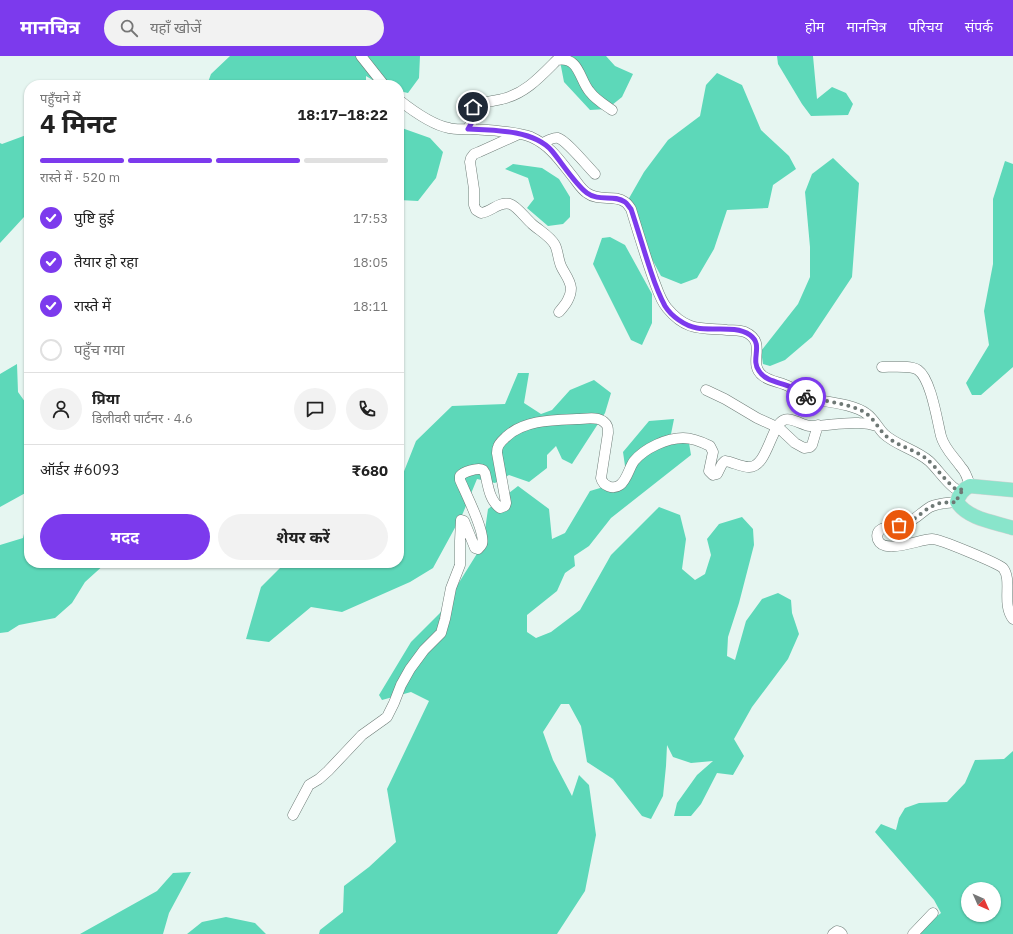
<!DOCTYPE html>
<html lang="hi">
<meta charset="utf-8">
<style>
:root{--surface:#fff;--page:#f2f2f2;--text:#222;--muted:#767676;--line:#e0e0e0;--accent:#7c3aed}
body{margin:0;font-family:"IBM Plex Sans","Noto Sans Devanagari",sans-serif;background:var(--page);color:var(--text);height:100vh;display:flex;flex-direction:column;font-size:15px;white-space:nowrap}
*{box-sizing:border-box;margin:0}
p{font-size:13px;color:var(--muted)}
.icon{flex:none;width:22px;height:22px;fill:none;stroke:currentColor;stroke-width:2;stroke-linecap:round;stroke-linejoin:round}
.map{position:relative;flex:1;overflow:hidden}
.sheet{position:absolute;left:24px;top:24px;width:380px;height:488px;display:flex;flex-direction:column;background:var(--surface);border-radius:16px;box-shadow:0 1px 3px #0004}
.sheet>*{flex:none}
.needle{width:26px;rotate:135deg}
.tools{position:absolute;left:961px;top:826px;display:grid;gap:8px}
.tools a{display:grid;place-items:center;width:40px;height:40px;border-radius:50%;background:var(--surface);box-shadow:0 1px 3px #0004;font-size:20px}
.pin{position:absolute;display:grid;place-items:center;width:34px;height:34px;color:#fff;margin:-17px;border:2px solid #fff;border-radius:50%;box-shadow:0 1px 4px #0007}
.courier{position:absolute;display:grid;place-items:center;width:40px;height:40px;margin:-20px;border:3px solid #7c3aed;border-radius:50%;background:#fff;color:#222;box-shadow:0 1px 5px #0007}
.headline em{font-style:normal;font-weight:700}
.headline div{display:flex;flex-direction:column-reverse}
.headline{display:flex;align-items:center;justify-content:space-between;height:68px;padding:0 16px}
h1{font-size:26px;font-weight:700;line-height:30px}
.bar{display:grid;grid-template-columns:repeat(4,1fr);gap:6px 4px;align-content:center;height:48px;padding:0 16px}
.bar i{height:5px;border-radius:3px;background:var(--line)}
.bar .active{background:var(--accent)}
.bar p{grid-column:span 4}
.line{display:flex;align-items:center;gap:10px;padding:0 16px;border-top:1px solid var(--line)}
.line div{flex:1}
.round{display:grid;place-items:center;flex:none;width:42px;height:42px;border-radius:21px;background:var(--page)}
ol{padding:0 16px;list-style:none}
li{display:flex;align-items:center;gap:12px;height:44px}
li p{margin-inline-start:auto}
li .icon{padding:4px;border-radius:50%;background:var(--accent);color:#fff;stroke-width:4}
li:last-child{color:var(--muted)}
li i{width:22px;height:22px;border:2px solid var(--line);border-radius:50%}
.button{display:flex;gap:8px;margin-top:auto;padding:8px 16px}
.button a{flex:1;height:46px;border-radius:24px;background:var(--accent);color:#fff;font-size:16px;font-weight:700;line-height:46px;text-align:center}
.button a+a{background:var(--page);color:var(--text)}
header{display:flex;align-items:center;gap:24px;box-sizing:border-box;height:56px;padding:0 20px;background:var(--accent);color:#fff}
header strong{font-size:19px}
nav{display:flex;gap:22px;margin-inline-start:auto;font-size:14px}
.search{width:280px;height:36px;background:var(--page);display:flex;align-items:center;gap:10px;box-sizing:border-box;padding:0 14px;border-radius:22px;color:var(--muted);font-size:15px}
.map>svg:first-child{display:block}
.forest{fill:#5dd8b9;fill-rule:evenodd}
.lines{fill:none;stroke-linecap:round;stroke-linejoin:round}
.minor-casing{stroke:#6e7c77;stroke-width:11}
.highway-casing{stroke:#d1d2d2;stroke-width:15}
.minor{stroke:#fff;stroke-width:10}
.highway{stroke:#89e5cb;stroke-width:14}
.done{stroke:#6e7875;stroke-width:4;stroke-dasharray:0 7.2}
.route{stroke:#7c3aed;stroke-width:5}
</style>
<header>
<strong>मानचित्र</strong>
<div class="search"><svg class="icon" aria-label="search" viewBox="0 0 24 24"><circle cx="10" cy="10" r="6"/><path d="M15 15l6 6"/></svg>यहाँ खोजें</div>
<nav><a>होम</a><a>मानचित्र</a><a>परिचय</a><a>संपर्क</a></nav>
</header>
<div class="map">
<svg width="1013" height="878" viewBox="0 0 1013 878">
<rect width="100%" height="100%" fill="#e6f6f1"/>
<path class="forest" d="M230,0H420L419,22L408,37L399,35V29H381L366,20V29H207L211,18Z
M559,0H606L615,10L633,18L622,41L607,53L590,54L564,26Z
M777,0H813L817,43L832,31L846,37L853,48L848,59L811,60L802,48L778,8Z
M717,17L742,29L761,74L789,100L796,113L773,129L768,152L727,154L714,193L697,222L681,228L661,220L624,151L644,116L668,84L700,60L706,29Z
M399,71L430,82L443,96L436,122L418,145L399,144Z
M29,78V104L28,105L24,161L0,187V87L2,88Z
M833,102L859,127L852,221L812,281L785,304L770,310L763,308L761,295L798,248L810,221V191L805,136L812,118Z
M1005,105L1013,108V311L981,339H972L966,327L989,289L984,255L993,208V143Z
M513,108L542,112L559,123L570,141V161L563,168L548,170L527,152L534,143L528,122L505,113Z
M610,181L625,189L652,238V267L642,289L631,284L593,208L602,182Z
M17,308L18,336L28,350H29V435L0,451V318Z
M518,317H529L524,347L541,358L552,354L570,334L594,324L611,337L605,357L572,408L562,403L556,390L547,399V412L529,426L509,419L495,427L477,423L463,457L433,512L410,526L342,556L311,551L269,586L246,583L261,531L285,507H399V428L416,385L452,350L505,348Z
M674,363L671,378L689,387L691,399L611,462L589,490L574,500L575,510L565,517L557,535L527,559V576L536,582L551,576L580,554L611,499L659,451L680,459L686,483L682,513L695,524L705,518L711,499L707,483L719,468L742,461L753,473L754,489L739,547L728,581L727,600L735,604L746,565L762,543L778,537L791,544L792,557L799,578L788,603L752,651L734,683L744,700L733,719L717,717L701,748L691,760H674L677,747L697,719L713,705L691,707L673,701L667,689L666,710L663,740L651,763L642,760L613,723L587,706L581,670L569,648H561L543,676L553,704L572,740L579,719L589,729L596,779L585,835L557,878H319L320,874L343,856L344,830L369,811L396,786L387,733L429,645L411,636L382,644L379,639L411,586L440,557L483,488L488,453L518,430L549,453L552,483L565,477L590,435L627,424L623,396L649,365Z
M29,460V507H106L85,526L72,547L55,562L19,569L8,576L0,577V489L23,482L28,461Z
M1013,695V878H915L941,857L934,844L875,776L881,768L896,774L899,762L905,752L919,747L947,746L965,727L975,704L1004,703ZM968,833H994V859H968Z
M191,816L169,857L163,878H80L157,835L173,817Z
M226,861L255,867L266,878H187L202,866Z"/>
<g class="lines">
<g class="minor-casing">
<path id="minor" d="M361,0L384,29
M399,44C413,55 432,69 449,72C456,74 464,73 471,73C489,74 515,75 531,81C551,90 560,105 573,121C577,126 581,133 587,137C599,146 614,138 625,146C627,147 629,150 631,153C638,176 645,199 653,222C657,232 660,244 667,252C686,275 700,272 727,274C732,274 739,274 745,276C769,287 746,307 763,320C771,326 782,326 790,331C798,335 804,341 812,343C827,346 854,348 867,358C874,363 878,372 884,378C897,390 915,393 929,405C936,411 949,430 956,433C959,434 961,433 965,433
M468,73L471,67L470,54C478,45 492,46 502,43C525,38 541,20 557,4C580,0 579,24 590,36C596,44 605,49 612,54
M519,78L479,96L474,98L471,102L470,106L474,133V149L476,154L481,157C491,156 499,145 510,148C517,150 526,163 532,168C540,175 550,180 555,189C558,195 558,203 561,210C564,217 570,223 571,232C571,242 565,249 559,256
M543,87C547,85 553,81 558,82C566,84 588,111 595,118
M882,311C891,311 911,309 918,314C931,323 937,364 941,380C944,392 954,401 961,411C966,416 968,423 970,430
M706,334L725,343L757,362L779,372L795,387L804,392L810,391L812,389L818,369
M957,446C948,447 938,447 930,451C923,455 917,462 910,465C908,467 904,467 902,468C894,471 873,469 878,484C884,499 920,483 932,483C940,483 997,507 1003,512C1013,525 1001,547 1013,563
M293,759L309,729L319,723L328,715L362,679L383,664L387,661L394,647L401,629L410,613L424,594L441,577L445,563L451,532L460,509V485L461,464L464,465L475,492L478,493C479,492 481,490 482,488C486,477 465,436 460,424V420C463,416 478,411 483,414C484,415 484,416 485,417C488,429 489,444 500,452L505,450L506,447L497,397C497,395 497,393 498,391C499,387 503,384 506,381C524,364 553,364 577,363C585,363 598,360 604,366C608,369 608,372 608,377L601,422C603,430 613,434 620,429C627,424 629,412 634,405C645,392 667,382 683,382C692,382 702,386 710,390L713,396L709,415L713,419L717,418L722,408L725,405C733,406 741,411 749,411C767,412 771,369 784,364C791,361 802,369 810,370C826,370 843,366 859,367C865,367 871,368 877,370
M833,878L837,875L840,876L842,878
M913,878L933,857"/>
</g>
<g class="highway-casing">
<path id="highway" d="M1013,434L970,430C963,433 959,438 957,446C968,463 994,466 1013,472"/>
</g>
<use href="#minor" class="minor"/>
<use href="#highway" class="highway"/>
</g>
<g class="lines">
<path class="done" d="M806,341C811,343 816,343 821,344C833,346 849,349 860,354C871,358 876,369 883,377C895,390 915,393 928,404C935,410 952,433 958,434C960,434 962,433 964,433L958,440L957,446L940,447L930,451L911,465L899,469"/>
<path class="route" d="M473,51L470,54L471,68L468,73C494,74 534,74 552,95C562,107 575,128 587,137C599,146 614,138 625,146C627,147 629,151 631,153C638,174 644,195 651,216C655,228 659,239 665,250C671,260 685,270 697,272C713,275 736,269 750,279C764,289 750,303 759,315C766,326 780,326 791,331C796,334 801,338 806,341"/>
</g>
</svg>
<div class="tools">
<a><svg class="needle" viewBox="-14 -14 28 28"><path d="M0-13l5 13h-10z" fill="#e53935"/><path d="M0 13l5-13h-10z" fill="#767676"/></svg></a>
</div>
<div class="pin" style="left:899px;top:469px;background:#ea580c"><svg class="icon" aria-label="bag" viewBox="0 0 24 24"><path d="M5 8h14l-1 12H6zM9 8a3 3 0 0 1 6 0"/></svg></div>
<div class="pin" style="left:473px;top:51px;background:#1f2937"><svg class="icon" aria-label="home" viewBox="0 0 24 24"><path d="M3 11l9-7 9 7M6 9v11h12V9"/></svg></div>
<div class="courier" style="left:806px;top:341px"><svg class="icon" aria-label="bike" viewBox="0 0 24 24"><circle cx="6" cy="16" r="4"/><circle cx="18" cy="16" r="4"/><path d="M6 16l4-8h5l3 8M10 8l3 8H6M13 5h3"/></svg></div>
<section class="sheet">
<div class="headline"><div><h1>4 मिनट</h1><p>पहुँचने में</p></div><em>18:17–18:22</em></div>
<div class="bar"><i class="active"></i><i class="active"></i><i class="active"></i><i></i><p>रास्ते में · 520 m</p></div>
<ol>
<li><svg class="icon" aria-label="check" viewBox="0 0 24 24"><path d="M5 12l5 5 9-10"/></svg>पुष्टि हुई<p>17:53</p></li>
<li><svg class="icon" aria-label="check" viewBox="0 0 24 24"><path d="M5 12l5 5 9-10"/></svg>तैयार हो रहा<p>18:05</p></li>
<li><svg class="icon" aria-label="check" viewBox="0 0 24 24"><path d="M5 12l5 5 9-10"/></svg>रास्ते में<p>18:11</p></li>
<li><i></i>पहुँच गया</li>
</ol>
<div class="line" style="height:72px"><a class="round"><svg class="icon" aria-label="person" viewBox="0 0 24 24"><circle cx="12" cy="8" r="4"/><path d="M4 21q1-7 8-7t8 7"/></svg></a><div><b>प्रिया</b><p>डिलीवरी पार्टनर · 4.6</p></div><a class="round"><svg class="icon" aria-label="chat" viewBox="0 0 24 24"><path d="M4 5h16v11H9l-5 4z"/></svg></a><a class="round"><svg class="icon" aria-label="phone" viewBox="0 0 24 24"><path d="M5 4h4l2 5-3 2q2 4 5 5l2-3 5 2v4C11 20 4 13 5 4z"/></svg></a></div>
<div class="line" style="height:52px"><div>ऑर्डर #6093</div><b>₹680</b></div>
<div class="button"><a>मदद</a><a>शेयर करें</a></div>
</section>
</div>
